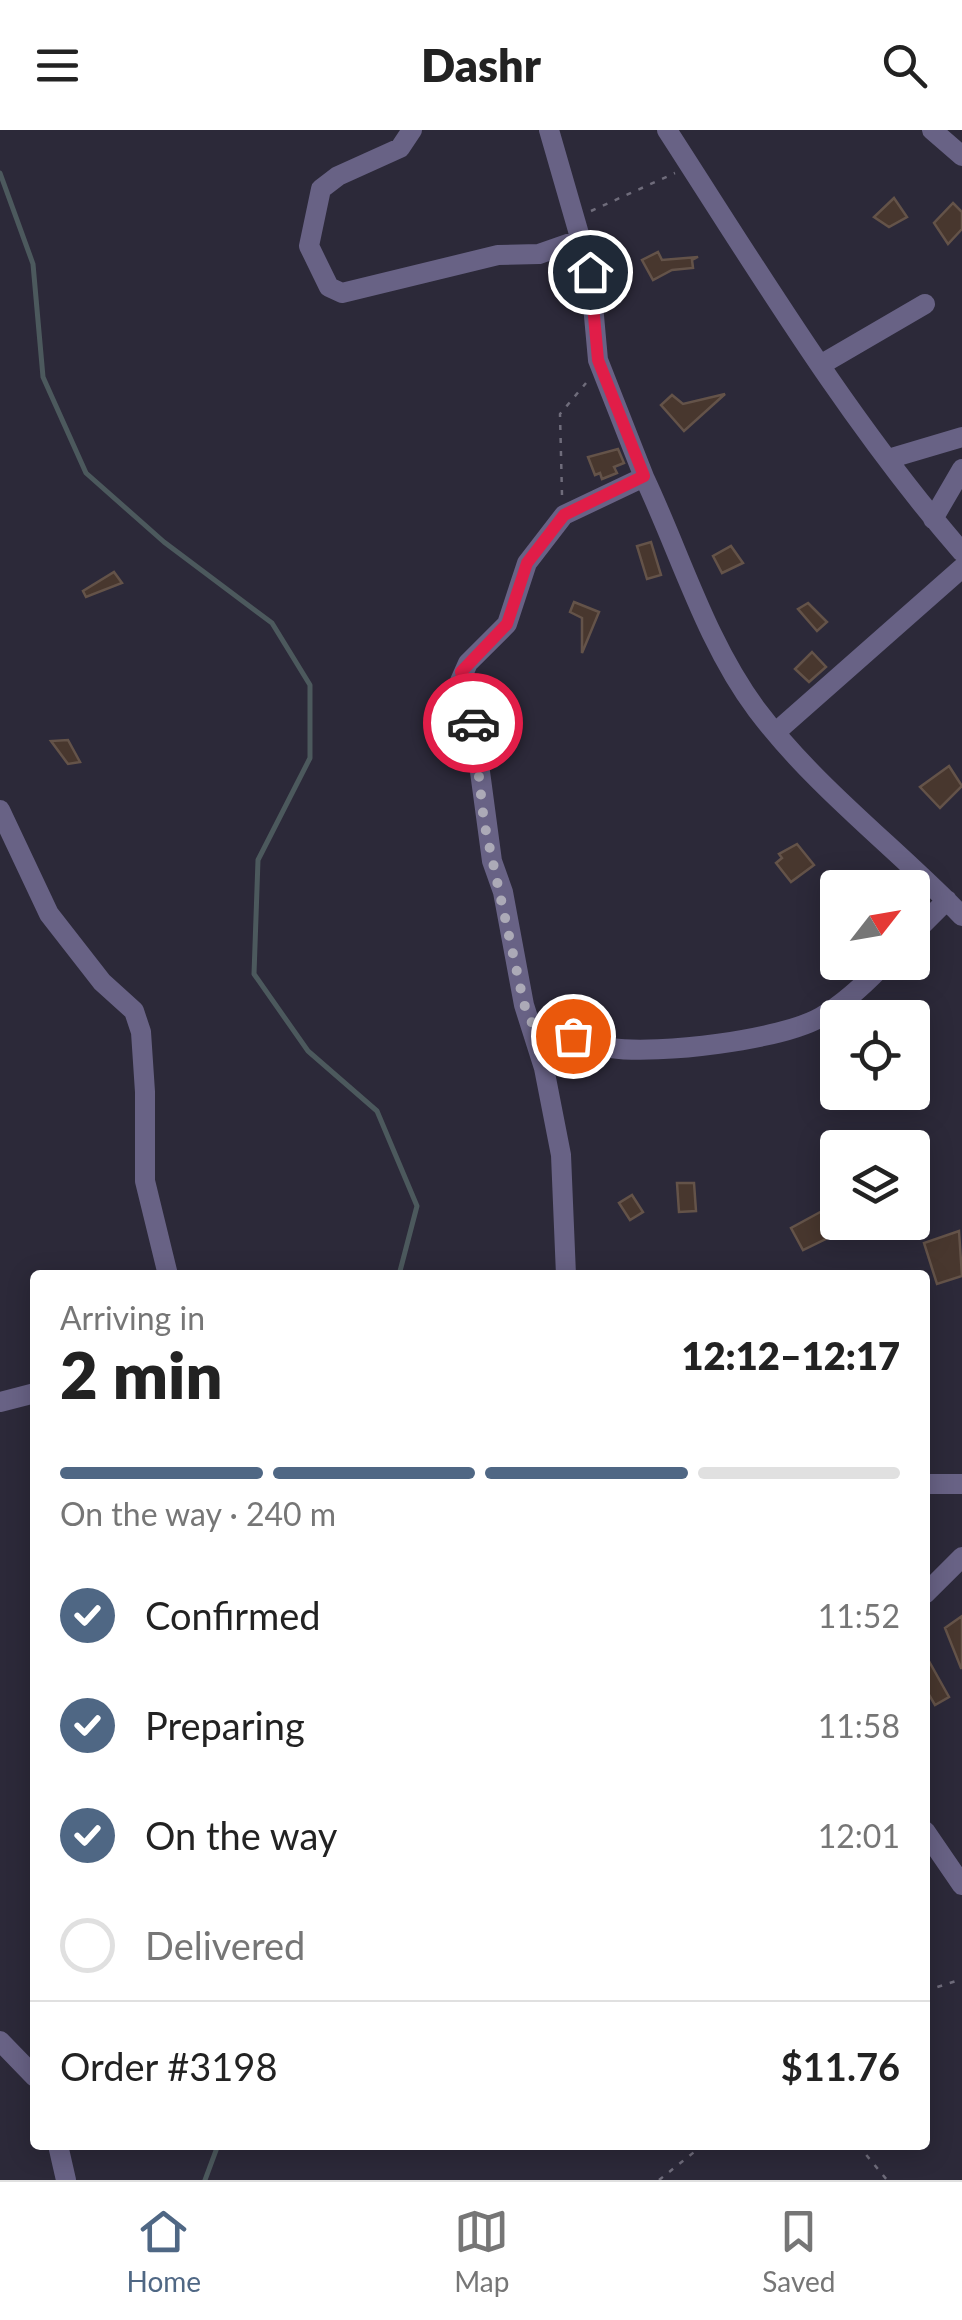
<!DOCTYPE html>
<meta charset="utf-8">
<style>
:root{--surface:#fff;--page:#f2f2f2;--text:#222;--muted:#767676;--line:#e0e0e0;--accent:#4f6784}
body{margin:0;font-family:Lato,sans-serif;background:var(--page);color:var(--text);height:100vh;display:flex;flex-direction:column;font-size:38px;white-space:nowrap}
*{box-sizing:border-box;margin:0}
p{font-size:32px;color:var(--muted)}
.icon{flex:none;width:55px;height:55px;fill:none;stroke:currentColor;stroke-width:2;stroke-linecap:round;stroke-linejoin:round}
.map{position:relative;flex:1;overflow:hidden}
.drawer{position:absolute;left:30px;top:1140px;width:900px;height:880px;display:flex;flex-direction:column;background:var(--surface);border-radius:10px;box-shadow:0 5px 25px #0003}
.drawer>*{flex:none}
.needle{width:65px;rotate:59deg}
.tools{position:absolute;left:820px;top:740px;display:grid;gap:20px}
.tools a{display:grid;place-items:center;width:110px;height:110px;border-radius:10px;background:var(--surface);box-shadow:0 5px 25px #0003;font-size:50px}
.pin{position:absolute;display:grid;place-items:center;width:85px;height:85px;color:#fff;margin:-42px;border:5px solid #fff;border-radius:50%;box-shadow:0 2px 10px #0007}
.courier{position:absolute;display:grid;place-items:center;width:100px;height:100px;margin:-50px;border:8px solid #e11d48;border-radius:50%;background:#fff;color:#222;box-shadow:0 2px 12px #0007}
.headline em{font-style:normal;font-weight:800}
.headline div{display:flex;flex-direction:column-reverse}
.headline{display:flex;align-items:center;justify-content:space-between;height:170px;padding:0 30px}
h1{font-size:65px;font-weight:800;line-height:75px}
.bar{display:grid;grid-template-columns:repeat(4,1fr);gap:15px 10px;align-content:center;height:120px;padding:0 30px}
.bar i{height:12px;border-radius:8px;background:var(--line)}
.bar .on{background:var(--accent)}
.bar p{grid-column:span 4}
.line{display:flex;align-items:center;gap:25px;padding:0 30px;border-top:2px solid var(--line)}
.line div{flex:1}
ol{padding:0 30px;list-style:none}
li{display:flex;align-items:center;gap:30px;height:110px}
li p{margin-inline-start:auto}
li .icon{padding:10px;border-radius:50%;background:var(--accent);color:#fff;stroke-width:4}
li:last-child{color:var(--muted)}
li i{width:55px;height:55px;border:5px solid var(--line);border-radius:50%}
header{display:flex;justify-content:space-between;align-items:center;height:130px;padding:0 30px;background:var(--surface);font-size:45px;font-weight:800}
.menu{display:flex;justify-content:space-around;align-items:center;height:140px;border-top:2px solid var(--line);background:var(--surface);font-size:28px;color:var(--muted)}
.menu a{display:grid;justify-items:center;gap:5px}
.menu .on{color:var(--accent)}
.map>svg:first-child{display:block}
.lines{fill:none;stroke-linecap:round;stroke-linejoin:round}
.stream{stroke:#4c595d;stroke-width:5}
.building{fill:#48372e;stroke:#645349;stroke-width:2.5}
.path{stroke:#6f6c7b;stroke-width:2.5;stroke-dasharray:5 8;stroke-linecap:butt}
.minor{stroke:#686285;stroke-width:20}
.done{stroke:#acaab7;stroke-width:10;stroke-dasharray:0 18}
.route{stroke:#e11d48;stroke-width:12}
</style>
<header><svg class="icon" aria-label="menu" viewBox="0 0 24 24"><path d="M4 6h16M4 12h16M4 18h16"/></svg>Dashr<svg class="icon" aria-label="search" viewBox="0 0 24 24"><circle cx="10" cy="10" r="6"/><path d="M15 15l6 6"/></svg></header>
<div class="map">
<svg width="962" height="2050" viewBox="0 0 962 2050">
<rect width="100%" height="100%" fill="#2c2939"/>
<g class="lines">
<path class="stream" d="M0,43L33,134L43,247L86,343L164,412L272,493L310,555V628L258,730L254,844L308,921L377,981L417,1076L399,1145
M205,2050L218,2015"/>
</g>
<path class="building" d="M894,68L907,87L889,97L874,87Z
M953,73L962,82V99L948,114L934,93Z
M658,122L662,130L698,127L692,130L693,138L672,140L653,150L642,130Z
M725,264L684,301L661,275L672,265L683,274Z
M618,319L624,333L614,337L617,343L602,349L600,343L595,345L588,327Z
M651,412L661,445L647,449L637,416Z
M731,416L743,433L722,443L713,426Z
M114,442L122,453L86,467L83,461Z
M574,472L599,482L582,523V488L570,482Z
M808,473L827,492L817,501L798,479Z
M812,522L826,537L809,552L795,539Z
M68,610L80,632L68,634L51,611Z
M949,636L962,656L940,678L920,657Z
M797,714L814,735L791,752L776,733L782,728L779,724Z
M677,1053H694L696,1081L679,1082Z
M632,1065L643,1082L630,1090L619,1073Z
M835,1074L836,1104L803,1120L791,1098Z
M959,1101L962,1146L937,1154L924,1113Z
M962,1486V1538H961L945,1498Z
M925,1524L949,1567L935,1575L925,1558Z"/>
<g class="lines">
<path class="path" d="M591,81L675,43
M562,365L560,284L586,253
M925,1861L962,1849
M858,2015L887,2050
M659,2050L703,2015"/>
<path class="minor" d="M412,0L400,18L338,46L321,59L309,116L329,157L342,163L498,125L539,124L582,109
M549,0L590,142L598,230L644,347L564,385L527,433L507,494L468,533L460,551L474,597L492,731L503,762L524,875L544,938L561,1025L566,1145
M667,0C760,144 850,293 962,422
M932,0L962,26
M822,234L925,174
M888,329L962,307
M644,347C680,423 706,512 757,580C815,657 895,717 962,786
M933,389L962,339
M776,602L962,438
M0,680L49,784L102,852L134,881L141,902L145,962V1051L168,1145
M912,805L947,770
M531,892C556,900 584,914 611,918C658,925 781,910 821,887C845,873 867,852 886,832
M0,1272L35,1263
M925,1354H962
M925,1464L962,1427
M925,1701L962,1755
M0,1911L35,1947
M58,2015L66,2050"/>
</g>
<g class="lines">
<path class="done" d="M473,593L484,692L524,874L531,892L573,906"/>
<path class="route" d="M473,593L461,542L507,494L527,433L564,385L644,346L598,230L590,142"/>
</g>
</svg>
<div class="tools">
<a><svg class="needle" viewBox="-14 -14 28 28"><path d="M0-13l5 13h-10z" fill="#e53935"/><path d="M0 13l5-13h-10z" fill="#767676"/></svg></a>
<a><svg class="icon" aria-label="locate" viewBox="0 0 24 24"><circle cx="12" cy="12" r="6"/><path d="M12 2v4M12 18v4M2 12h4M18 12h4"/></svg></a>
<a><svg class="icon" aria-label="layers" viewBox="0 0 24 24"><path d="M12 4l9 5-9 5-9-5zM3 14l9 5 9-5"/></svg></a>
</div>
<div class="pin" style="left:573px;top:906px;background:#ea580c"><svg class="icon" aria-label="bag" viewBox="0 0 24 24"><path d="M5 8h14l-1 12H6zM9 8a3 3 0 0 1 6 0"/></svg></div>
<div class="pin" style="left:590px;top:142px;background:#1f2937"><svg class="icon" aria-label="home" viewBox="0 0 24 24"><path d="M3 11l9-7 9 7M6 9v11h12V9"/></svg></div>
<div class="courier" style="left:473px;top:593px"><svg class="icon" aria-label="car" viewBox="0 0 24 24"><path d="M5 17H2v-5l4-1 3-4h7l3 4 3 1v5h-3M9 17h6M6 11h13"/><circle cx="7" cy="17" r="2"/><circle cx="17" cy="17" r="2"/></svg></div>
<section class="drawer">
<div class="headline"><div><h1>2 min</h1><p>Arriving in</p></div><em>12:12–12:17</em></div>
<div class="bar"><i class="on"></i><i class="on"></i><i class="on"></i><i></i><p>On the way · 240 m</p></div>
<ol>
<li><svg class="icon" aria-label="check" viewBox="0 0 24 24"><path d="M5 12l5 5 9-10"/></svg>Confirmed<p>11:52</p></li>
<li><svg class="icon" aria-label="check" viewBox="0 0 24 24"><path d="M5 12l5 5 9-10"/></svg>Preparing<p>11:58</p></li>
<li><svg class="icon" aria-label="check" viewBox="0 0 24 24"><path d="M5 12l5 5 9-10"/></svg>On the way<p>12:01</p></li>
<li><i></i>Delivered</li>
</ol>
<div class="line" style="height:130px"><div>Order #3198</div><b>$11.76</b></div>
</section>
</div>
<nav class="menu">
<a class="on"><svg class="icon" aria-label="home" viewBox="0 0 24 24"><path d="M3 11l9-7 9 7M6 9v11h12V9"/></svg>Home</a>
<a><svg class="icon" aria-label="map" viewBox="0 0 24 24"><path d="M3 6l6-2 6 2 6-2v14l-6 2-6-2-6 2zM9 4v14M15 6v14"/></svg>Map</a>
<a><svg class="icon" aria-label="saved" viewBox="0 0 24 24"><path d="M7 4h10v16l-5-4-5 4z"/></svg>Saved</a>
</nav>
